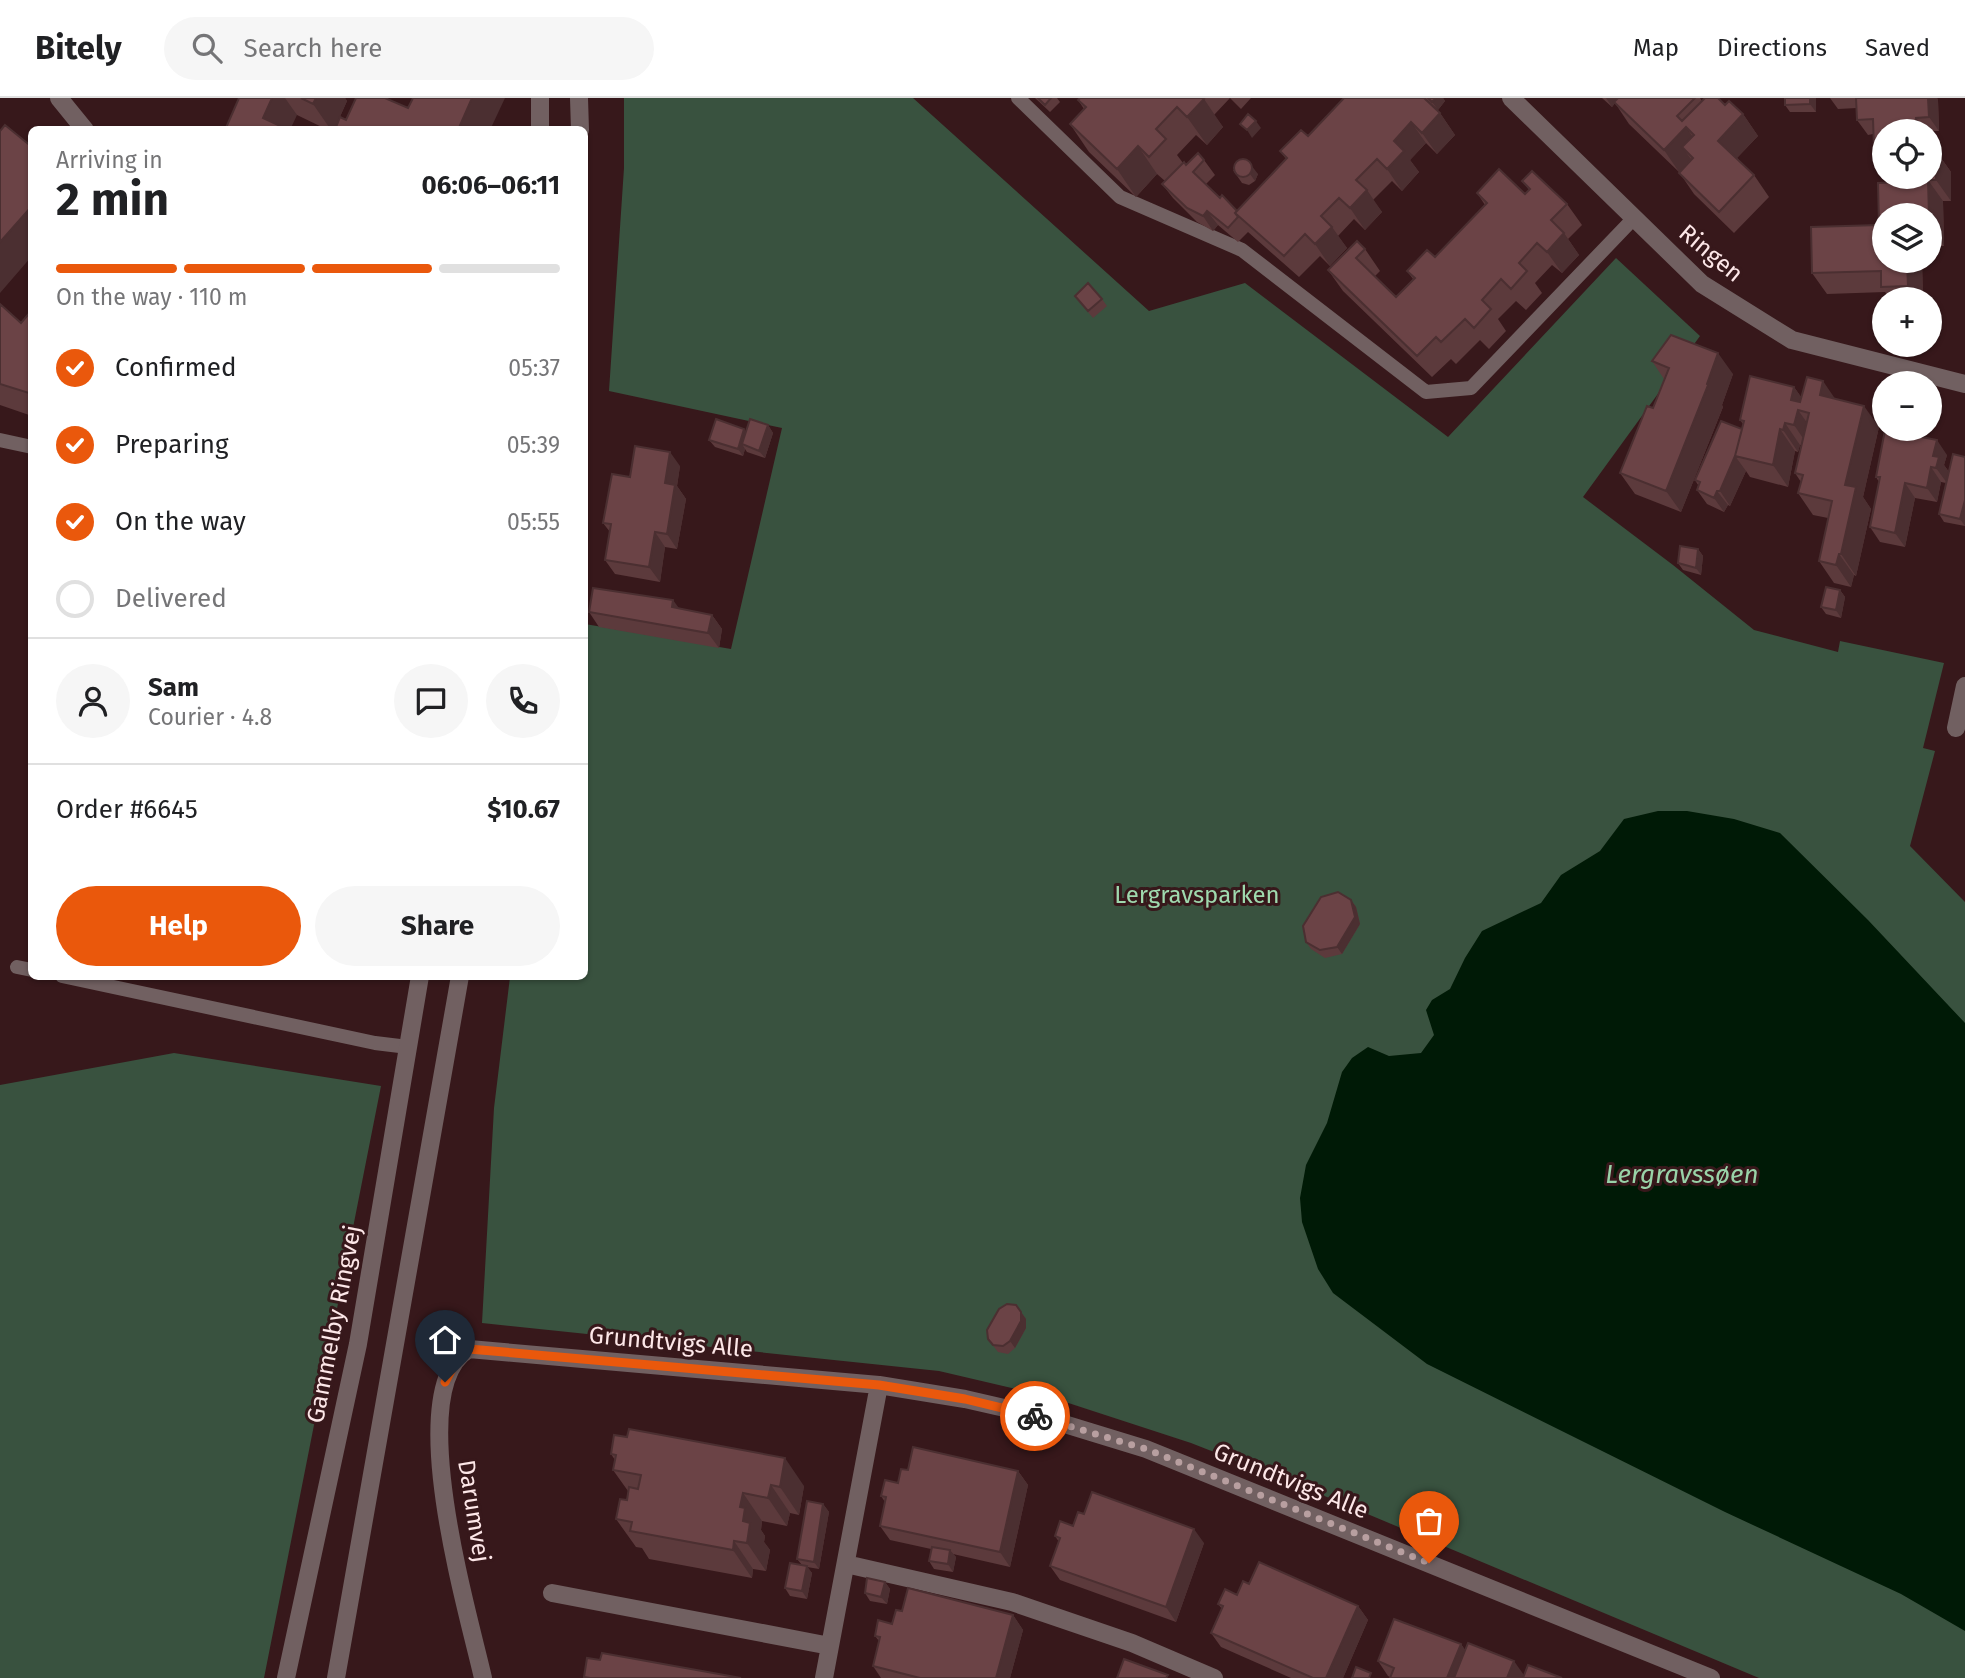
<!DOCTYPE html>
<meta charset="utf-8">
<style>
:root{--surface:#fff;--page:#f6f6f6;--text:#202124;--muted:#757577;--line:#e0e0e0;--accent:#ea580c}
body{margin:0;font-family:"Fira Sans",sans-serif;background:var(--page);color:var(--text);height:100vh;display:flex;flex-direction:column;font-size:26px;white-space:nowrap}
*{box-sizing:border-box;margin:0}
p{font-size:23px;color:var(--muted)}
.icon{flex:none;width:38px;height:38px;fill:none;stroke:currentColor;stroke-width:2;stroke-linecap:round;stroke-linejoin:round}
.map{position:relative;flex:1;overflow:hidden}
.drawer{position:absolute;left:28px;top:28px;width:560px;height:854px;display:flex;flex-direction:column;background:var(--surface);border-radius:10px;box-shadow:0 2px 5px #0004}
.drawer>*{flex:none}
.controls{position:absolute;left:1872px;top:21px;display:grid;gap:14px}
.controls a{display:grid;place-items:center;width:70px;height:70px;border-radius:50%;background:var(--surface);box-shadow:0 2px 5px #0004;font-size:35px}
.pin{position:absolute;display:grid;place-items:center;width:60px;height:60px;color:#fff;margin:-72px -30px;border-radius:50% 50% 50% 0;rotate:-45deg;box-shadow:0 0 7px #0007}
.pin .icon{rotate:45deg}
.courier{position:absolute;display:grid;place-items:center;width:70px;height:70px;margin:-35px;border:5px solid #ea580c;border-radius:50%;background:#fff;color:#222;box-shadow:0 2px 9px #0007}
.overview em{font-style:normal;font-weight:700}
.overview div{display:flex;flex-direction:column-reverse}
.overview{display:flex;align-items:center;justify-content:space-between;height:119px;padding:0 28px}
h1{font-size:46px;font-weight:700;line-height:52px}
.bar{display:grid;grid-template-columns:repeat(4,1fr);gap:10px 7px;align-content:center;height:84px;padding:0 28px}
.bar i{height:9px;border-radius:5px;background:var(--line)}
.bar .selected{background:var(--accent)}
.bar p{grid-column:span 4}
.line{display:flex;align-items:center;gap:18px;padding:0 28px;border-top:2px solid var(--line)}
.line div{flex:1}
.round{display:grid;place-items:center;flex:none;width:74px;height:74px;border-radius:37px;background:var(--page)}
ol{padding:0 28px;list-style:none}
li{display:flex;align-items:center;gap:21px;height:77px}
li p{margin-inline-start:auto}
li .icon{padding:7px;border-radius:50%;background:var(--accent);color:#fff;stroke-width:4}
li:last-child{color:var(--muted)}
li i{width:38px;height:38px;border:4px solid var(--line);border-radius:50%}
.action{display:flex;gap:14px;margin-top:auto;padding:14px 28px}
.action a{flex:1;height:80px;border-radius:42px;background:var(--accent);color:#fff;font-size:28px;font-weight:700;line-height:80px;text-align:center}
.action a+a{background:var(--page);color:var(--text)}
header{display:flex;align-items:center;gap:42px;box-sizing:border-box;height:98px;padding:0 35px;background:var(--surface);border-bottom:2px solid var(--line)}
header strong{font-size:33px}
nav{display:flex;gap:38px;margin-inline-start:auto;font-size:24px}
.search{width:490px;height:63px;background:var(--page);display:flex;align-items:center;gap:18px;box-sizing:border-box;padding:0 24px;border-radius:38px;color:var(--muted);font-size:26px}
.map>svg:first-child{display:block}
.green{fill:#39523f}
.water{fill:#001a06}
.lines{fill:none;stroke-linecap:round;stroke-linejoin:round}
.service{stroke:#716061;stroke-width:14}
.minor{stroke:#716061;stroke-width:18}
.tertiary{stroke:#716061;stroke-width:18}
.wall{fill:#5c3a3c}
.shaded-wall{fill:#4b2f31}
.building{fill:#6b4346;stroke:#4b2f31;stroke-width:2}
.done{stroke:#b89fa0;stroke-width:7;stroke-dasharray:0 12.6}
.route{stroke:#ea580c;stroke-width:9}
.labels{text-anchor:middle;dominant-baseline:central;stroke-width:6;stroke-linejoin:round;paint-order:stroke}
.street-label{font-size:24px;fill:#fde7e8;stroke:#37181b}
.park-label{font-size:24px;fill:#9fd9ae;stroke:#37181b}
.water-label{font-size:26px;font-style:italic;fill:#99d3a8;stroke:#37181b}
</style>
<header>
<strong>Bitely</strong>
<div class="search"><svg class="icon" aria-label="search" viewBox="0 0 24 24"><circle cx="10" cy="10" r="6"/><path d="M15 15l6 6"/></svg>Search here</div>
<nav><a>Map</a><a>Directions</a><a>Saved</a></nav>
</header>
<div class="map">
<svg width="1965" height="1580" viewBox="0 0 1965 1580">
<rect width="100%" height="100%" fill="#37181b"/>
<path class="green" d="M624,0H913L1149,213L1245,185L1448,339L1616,160L1700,238L1583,399L1673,467L1754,532L1838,554L1840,543L1944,565L1923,650L1935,653L1910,748L1965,804V1580H1759L1303,1389L1191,1345L1050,1299L939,1273L482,1225L494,1010L510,879L584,878L585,526L731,551L782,330L609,293L624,70Z
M174,955L381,988L264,1580H0V987Z"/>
<path class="water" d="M1658,713H1687L1734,721L1780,735L1868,822L1965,925V1533L1901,1496L1725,1414L1427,1266L1333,1195L1318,1171L1302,1124L1300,1100L1306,1067L1327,1025L1342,974L1352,960L1368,949L1389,958L1421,955L1434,937L1426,912L1432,902L1450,891L1465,860L1482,833L1541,805L1561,777L1600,753L1624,721Z"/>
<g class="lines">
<path class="service" d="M1018,0L1120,99L1242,152L1426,294L1471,290L1634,120
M0,342L32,349
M17,869L32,872
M62,878L375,945L408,949"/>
<path class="minor" d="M59,0L85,32
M1956,630L1965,588
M846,1466L1012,1504L1132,1545L1214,1580
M552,1495L830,1548
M483,1580C469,1517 401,1290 469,1251L879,1287L965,1301L1035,1317L1146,1351L1711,1580
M824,1580L879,1287"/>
<path class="tertiary" d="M540,0V32
M579,0L580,32
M1511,0L1702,186L1792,242L1965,286
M286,1580L358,1246L420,878
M336,1580L460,878"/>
</g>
<path class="wall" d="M239,0H345L347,3L334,32H328L297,17Z
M1035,0H1057L1060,4L1050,14Z
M1080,0H1251L1241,11L1230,0L1214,17L1223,29L1207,47L1196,37L1177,57L1183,65L1186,67L1204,62L1215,77L1206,86L1220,100L1237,113L1286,61L1280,53L1308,38L1440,15L1455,37L1437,56L1426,45L1410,62L1419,74L1402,93L1392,83L1373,102L1382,114L1365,132L1354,121L1338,138L1347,150L1330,168L1320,158L1299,179L1248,134L1238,144L1218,127L1213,133L1197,124L1173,100L1162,86L1165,83L1157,76L1136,99L1089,54L1070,26L1084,11L1078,2Z
M1425,0H1443L1445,3L1438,12Z
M1602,0H1700L1702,3L1725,7L1743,16L1758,38L1737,60L1754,77L1769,99L1734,135L1694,96L1679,74L1629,26L1615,5L1612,9Z
M1816,0V14H1790L1785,7Z
M1830,0H1937L1938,2L1939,33H1885L1884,65L1874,51L1873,36L1868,37L1857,22V10L1838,11Z
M1936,53L1951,74V103H1943L1944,148H1930V117H1885V163H1922L1923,201H1890L1885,194L1827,196L1812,175L1879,127L1900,84Z
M1233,72L1258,76L1255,83L1249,87L1242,85Z
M1522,83L1567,106L1582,127L1568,141L1579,157L1562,175L1552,167L1535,185L1542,195L1526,212L1516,203L1498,221L1506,233L1489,251L1480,242L1456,266L1451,261L1432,279L1343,193L1328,172L1365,151L1380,173L1375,178L1396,199L1413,181L1407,173L1435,159L1485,107L1477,95L1525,96L1529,92Z
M1075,198L1102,201L1107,208L1093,220Z
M0,206L21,225L31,212L32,318L0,307Z
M1652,263L1733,276L1722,307L1723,309L1681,414L1635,396L1620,375L1653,310L1664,281Z
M1794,289L1801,299L1836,301L1879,329L1863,399L1871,411L1856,478L1854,477L1851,489L1834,485L1819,463L1828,420L1813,417L1798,395L1801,384L1795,375L1802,347H1800L1798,354L1795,353L1788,389L1750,379L1746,373L1730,408L1728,407L1724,414L1707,406L1697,392L1698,387L1695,382L1742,331L1743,326L1740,322Z
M768,327L773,335L765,360L747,354L745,351L743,358L715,349L709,342Z
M1947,357L1944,367L1949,374L1965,359V428L1944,424L1939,416L1946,385L1941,384L1937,404L1915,400L1905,449L1880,444L1870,429L1879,384L1876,379Z
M680,368L677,388L686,401L677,451L665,449L660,484L615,476L605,462L610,434L603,425L630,379Z
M1698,451L1703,458L1701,477L1683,472L1678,465Z
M1840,492L1845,499L1841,520L1826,516L1821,509Z
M679,510L712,517L722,531L719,550L599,529L589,514Z
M1351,802L1356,809L1360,826L1342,856L1325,860L1311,851L1306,844Z
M1021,1214L1026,1221V1230L1015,1250L1008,1256L998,1254L988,1241Z
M611,1356L804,1388L799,1417L790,1415L787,1428L762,1423L761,1432L765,1438L764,1444L770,1452L766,1473L753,1471L752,1480L649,1461L642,1450L636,1449L616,1421L627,1402L628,1393L613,1372L615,1362Z
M908,1372L1018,1373L1028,1387L1010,1469L953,1456L956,1459L953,1474L934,1471L929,1463L931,1451L890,1442L880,1428L885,1404L881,1398L898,1385Z
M823,1406L829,1414L819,1471L807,1469L812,1475L807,1501L790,1498L785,1490L802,1467L797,1461Z
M1084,1416L1204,1445L1176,1524L1060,1482L1050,1468L1059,1444L1055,1438L1073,1428Z
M885,1484L890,1491L887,1506L870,1503L865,1495Z
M1249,1486L1358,1508L1368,1522L1343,1580H1291L1221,1549L1211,1535L1222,1511L1218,1506L1237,1497Z
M902,1513L1013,1517L1023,1532L1010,1580H881L873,1568L879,1543L875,1538L892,1526Z
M1461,1546L1465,1552L1524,1578L1390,1579L1388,1578L1378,1563Z"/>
<path class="shaded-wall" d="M272,0H285L297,17L290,32L263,20Z
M316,0H345L347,3L334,32H331L313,6Z
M472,0H505L490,32H458Z
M1436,0H1443L1445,3L1438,12L1432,4Z
M1606,0H1619L1612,9Z
M1810,0H1816V14L1810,6Z
M1928,0H1937L1938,2L1939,33L1929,19Z
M1204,1L1223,29L1207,47L1187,19Z
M1440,15L1455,37L1437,56L1422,35Z
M1743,16L1758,38L1733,64L1718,43Z
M1916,20L1926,33H1917Z
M1256,23L1261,30L1252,40L1247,32Z
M1411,24L1426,45L1410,62L1419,74L1402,93L1387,71L1394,43Z
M1686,29L1701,51L1682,49L1691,61L1679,74L1664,52Z
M1138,48L1157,76L1136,99L1117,71Z
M1936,53L1951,74V103L1936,82Z
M1248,63L1258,76L1255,83L1250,76Z
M1928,82L1943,103L1944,148L1930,128Z
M1367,92L1382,114L1365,132L1350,110Z
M32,108V158L0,195V144Z
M1207,113L1218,127L1213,133L1203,118Z
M1332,129L1347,150L1330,168L1315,146Z
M1564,135L1579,157L1562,175L1547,154Z
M1907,163H1922L1923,201H1917L1908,188Z
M1718,255L1733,276L1722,307L1723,309L1681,414L1666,393Z
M1823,283L1838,305L1820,297Z
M1794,289L1809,310L1791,302Z
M1864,308L1879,329L1863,399L1871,411L1856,478L1841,456L1845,387Z
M1798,312L1813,333L1809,349L1794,327Z
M1785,325L1800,347L1798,354L1783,332Z
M768,327L773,335L765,360L759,353Z
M744,331L749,338L742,346L745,351L743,358L738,351Z
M1780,331L1795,353L1788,389L1773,367Z
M1937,342L1947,357L1944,367L1949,374L1947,385L1936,370L1933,358Z
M670,354L680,368L677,388L686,401L677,451L667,436L665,385Z
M1735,358L1746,373L1730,408L1720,393Z
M1931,369L1941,384L1937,404L1927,390Z
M1905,385L1915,400L1905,449L1895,435Z
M1717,393L1728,407L1724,414L1714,400Z
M1965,402V428L1960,421Z
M655,434L665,449L660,484L649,469Z
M1698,451L1703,458L1701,477L1696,470Z
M1839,456L1854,477L1851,489L1836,467Z
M1840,492L1845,499L1841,520L1836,512Z
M673,502L684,517L672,509Z
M712,517L722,531L719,550L708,535Z
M1351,802L1356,809L1360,826L1342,856L1337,849Z
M1021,1214L1026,1221V1230L1015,1250L1010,1243Z
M785,1360L804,1388L799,1417L780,1389Z
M1018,1373L1028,1387L1010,1469L1000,1454Z
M771,1387L790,1415L787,1428L768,1400Z
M743,1395L762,1423L761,1432L765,1438L764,1444L770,1452L766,1473L747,1445L740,1409Z
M823,1406L829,1414L819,1471L814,1464Z
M1194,1431L1204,1445L1176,1524L1166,1509Z
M734,1443L753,1471L752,1480L733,1452Z
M950,1452L956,1459L953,1474L948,1466Z
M807,1468L812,1475L807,1501L802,1493Z
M885,1484L890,1491L887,1506L881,1499Z
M1358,1508L1368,1522L1343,1580H1326Z
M1013,1517L1023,1532L1010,1580H996Z
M1461,1546L1471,1561L1463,1580H1447Z
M1514,1563L1526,1580H1507Z"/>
<path class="building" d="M239,0H272L263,20L289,32H225Z
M301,0H316L313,6Z
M356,0H385L408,10L413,0H472L458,32H335L340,19L346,22Z
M1038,0H1051L1045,7Z
M1080,0H1202L1204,1L1187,19L1177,9L1156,31L1166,41L1149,59L1138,48L1117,71L1070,26L1086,9L1078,2Z
M1344,0H1424L1440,15L1422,35L1411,24L1394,43L1404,53L1387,71L1377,61L1356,82L1367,92L1350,110L1339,100L1321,118L1332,129L1315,146L1305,136L1284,158L1235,115L1287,60L1280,53L1301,32L1308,38Z
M1428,0H1436L1432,4Z
M1618,0H1695L1677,18L1682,23L1705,0H1718L1725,7L1729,3L1743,16L1718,43L1754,77L1719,114L1679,75L1693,60L1682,49L1694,37L1686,29L1664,52L1614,4Z
M1785,0H1810V6L1785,7Z
M1856,0H1928L1929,19L1916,20L1917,33H1885V50L1874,51L1873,21L1857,22Z
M1248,16L1256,23L1247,32L1240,26Z
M5,27L32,49V108L0,144V33Z
M1930,53H1936V82H1928L1929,117H1885V163H1907L1908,188L1881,189V173L1812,175L1811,129L1879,127L1878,85L1900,84V79H1930Z
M1198,55L1204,62L1193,74L1220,100L1222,97L1237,113L1235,115L1238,119L1228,130L1207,113L1203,118L1187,110L1162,86L1184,64L1186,67Z
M1234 70a9 9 0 1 1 18 0a9 9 0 1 1-18 0Z
M1499,71L1525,96L1530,91L1522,83L1532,73L1567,106L1551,122L1564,135L1547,154L1537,145L1519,165L1527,173L1511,191L1501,181L1482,202L1491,211L1474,230L1465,221L1441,244L1436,239L1417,258L1328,172L1357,143L1365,151L1356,160L1396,199L1415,180L1407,173L1427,152L1435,159L1487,105L1477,95Z
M1088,185L1102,201L1088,213L1075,198Z
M0,206L21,225L32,212V296L0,286Z
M1671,237L1718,255L1707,286L1708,287L1666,393L1620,375L1647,308L1653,310L1669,270L1652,263Z
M1750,278L1794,289L1791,302L1800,304L1807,279L1823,283L1820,297L1864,308L1845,387L1856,389L1841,456H1839L1836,467L1819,463L1832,403L1798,395L1803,377L1795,375L1809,315L1798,312L1794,327L1785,325L1783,332L1780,331L1773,367L1735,358L1744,323L1740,322Z
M716,321L744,331L738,351L709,342Z
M750,321L768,327L759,353L742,346Z
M1721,323L1742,331L1735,358L1720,393H1717L1714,400L1697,392L1700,384L1695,382Z
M1885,332L1937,342L1933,358L1939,359L1936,370L1931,369L1927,390L1905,385L1895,435L1870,429L1880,379H1876Z
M635,348L670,354L665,385L675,387L667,436L655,434L649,469L605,462L611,426L603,425L612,376L630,379Z
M1953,356L1965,359V402L1960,421L1939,416Z
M1680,448L1698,451L1696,470L1678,465Z
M1826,489L1840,492L1836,512L1821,509Z
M593,490L673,502L672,509L712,517L708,535L589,514Z
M1338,794L1351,802L1355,819L1337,849L1320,852L1306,844L1303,828L1321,799Z
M1007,1206L1016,1207L1021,1214V1223L1010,1243L1003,1248L993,1247L988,1241L987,1232L999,1211Z
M629,1331L785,1360L780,1389L771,1387L768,1400L743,1395L740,1409L745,1410L743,1423L750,1425L747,1445L734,1443L733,1452L630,1433L632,1424L616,1421L620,1401L627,1402L629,1389L638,1391L641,1377L613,1372L616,1357L611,1356L614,1337L627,1339Z
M913,1349L1018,1373L1000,1454L880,1428L886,1399L881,1398L885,1382L898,1385L901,1371L908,1372Z
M1092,1394L1194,1431L1166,1509L1050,1468L1060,1440L1055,1438L1060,1423L1073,1428L1078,1414L1084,1416Z
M807,1403L823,1406L814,1464L797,1461Z
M932,1449L950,1452L948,1466L929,1463Z
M1259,1464L1358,1508L1326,1580H1313L1211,1535L1223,1508L1218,1506L1225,1491L1237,1497L1243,1483L1249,1486Z
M790,1465L807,1468L802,1493L785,1490Z
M867,1480L885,1484L881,1499L865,1495Z
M908,1490L1013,1517L996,1580H920L873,1568L880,1539L875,1538L878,1522L892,1526L896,1512L902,1513Z
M1394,1521L1461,1546L1447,1580H1390L1394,1570L1378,1563Z
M1468,1545L1514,1563L1507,1580H1454Z
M602,1555L741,1580H590L584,1579L587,1560L600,1562Z
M1124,1561L1168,1577L1166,1580H1117Z
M1528,1567L1562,1580H1523Z
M1356,1569L1371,1575L1369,1580H1352Z"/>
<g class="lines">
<path class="done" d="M1035,1318L1146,1351L1429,1465"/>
<path class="route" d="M445,1284L460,1256L469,1251L879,1287L965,1301L1035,1318"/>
</g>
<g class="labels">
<g class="street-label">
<text transform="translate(1711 155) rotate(40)">Ringen</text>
<text transform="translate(334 1226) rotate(-79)">Gammelby Ringvej</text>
<text transform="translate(671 1244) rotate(5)">Grundtvigs Alle</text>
<text transform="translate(1291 1383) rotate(22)">Grundtvigs Alle</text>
<text transform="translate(474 1413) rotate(81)">Darumvej</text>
</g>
<g class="park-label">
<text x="1197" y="797">Lergravsparken</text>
</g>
<g class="water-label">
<text x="1682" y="1076">Lergravssøen</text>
</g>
</g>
</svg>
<div class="controls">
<a><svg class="icon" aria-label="locate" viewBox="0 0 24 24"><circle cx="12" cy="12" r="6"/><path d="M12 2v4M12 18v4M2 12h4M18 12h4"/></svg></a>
<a><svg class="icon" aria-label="layers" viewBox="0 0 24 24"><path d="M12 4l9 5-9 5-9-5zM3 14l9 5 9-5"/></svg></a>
<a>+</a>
<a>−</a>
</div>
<div class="pin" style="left:1429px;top:1465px;background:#ea580c"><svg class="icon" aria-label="bag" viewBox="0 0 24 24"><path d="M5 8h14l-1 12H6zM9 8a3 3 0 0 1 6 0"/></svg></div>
<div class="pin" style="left:445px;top:1284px;background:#1f2937"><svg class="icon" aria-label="home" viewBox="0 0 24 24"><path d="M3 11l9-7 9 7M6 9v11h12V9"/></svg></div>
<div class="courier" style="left:1035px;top:1318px"><svg class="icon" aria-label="bike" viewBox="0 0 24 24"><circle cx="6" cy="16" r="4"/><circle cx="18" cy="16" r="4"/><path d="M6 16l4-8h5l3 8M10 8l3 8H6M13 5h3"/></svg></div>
<section class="drawer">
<div class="overview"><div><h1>2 min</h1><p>Arriving in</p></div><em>06:06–06:11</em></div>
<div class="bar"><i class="selected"></i><i class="selected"></i><i class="selected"></i><i></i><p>On the way · 110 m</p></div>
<ol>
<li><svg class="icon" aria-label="check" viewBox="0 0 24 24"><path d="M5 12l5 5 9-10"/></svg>Confirmed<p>05:37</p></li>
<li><svg class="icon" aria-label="check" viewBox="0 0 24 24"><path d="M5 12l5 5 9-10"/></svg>Preparing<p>05:39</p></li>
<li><svg class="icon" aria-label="check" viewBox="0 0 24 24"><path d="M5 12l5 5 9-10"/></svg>On the way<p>05:55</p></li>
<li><i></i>Delivered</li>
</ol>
<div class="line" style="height:126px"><a class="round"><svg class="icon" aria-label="person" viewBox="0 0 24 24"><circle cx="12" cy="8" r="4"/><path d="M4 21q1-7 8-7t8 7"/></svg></a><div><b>Sam</b><p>Courier · 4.8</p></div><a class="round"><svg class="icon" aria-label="chat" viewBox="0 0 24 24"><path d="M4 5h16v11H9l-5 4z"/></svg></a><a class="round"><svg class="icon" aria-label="phone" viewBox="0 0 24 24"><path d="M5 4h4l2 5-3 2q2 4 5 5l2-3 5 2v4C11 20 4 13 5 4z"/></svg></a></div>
<div class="line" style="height:91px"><div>Order #6645</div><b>$10.67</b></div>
<div class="action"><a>Help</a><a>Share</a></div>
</section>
</div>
